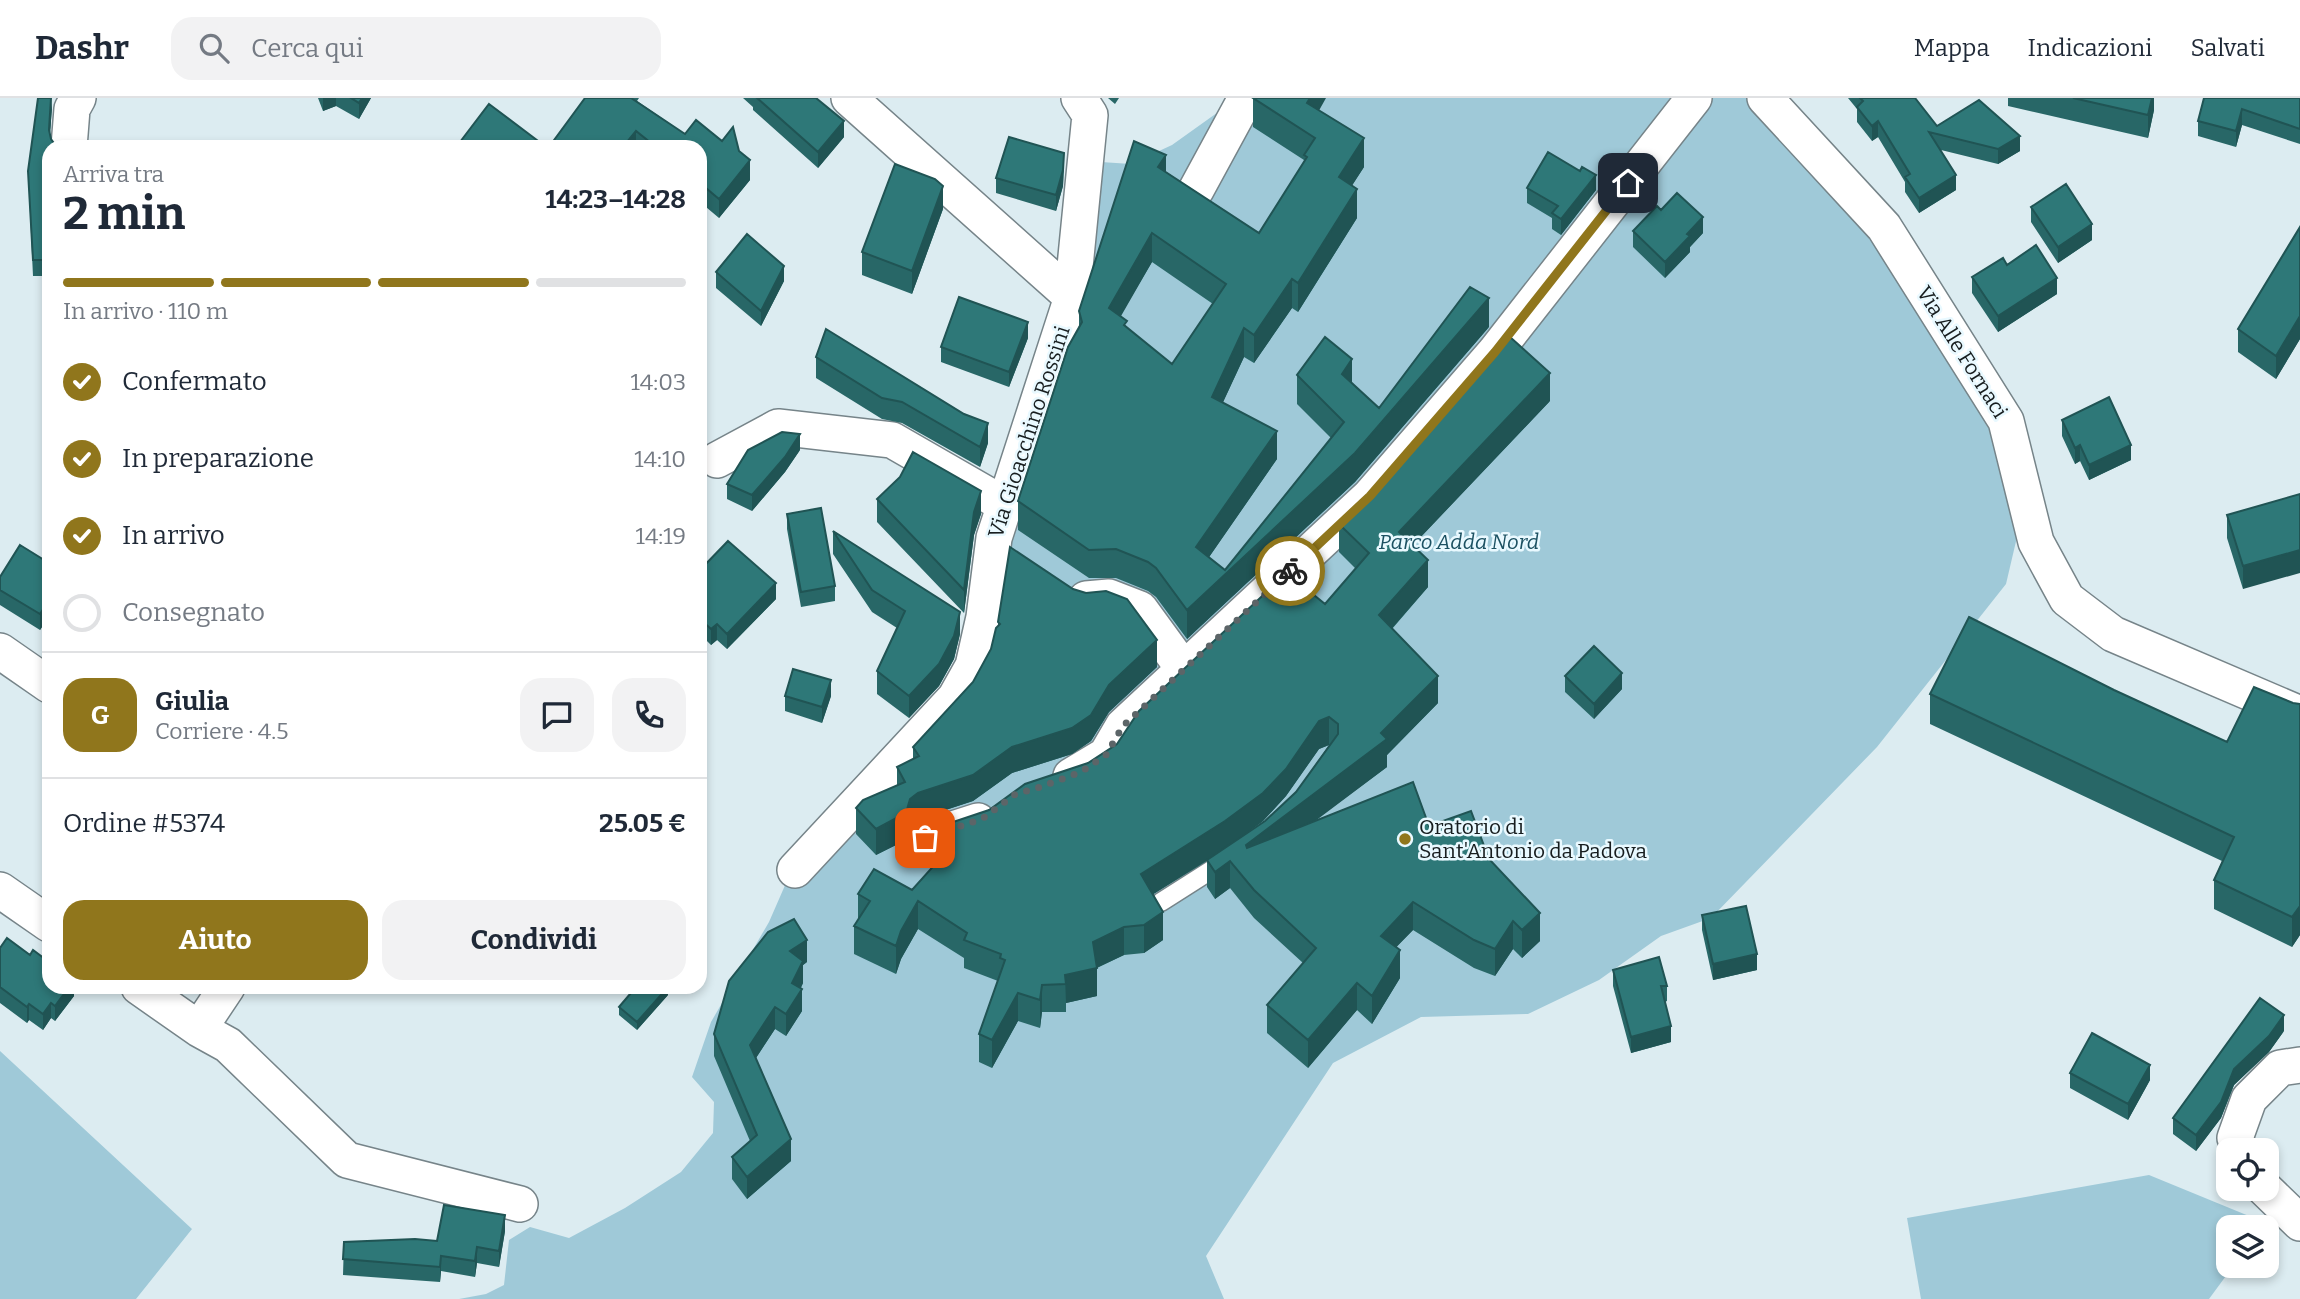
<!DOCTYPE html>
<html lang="it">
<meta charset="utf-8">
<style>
:root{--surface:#fff;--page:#f2f2f3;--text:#1f2937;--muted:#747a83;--line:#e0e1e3;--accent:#90761c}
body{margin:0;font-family:Bitter,serif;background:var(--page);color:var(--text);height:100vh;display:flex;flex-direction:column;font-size:26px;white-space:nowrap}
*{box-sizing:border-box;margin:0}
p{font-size:23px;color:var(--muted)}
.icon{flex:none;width:38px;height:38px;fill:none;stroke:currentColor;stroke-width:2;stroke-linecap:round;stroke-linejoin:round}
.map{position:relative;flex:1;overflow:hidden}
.panel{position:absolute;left:42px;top:42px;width:665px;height:854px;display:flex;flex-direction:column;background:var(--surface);border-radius:21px;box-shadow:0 4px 10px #0003}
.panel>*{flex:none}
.controls{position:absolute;left:2216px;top:1040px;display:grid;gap:14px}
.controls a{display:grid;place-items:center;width:63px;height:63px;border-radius:14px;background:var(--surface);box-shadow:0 4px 10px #0003;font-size:35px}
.pin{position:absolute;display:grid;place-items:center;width:60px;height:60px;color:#fff;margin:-30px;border-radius:14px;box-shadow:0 4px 10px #0006}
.courier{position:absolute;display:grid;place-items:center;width:70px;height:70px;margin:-35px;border:5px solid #90761c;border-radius:50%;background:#fff;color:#222;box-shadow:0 2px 9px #0007}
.headline em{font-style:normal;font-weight:700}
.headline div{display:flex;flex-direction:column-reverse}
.headline{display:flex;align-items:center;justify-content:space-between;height:119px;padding:0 21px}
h1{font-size:46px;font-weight:700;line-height:52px}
.bar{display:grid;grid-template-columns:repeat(4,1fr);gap:10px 7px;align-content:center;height:84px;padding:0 21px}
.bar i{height:9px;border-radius:5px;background:var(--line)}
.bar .selected{background:var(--accent)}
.bar p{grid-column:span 4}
.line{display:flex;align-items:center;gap:18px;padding:0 21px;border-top:2px solid var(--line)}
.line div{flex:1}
.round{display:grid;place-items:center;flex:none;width:74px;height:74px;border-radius:21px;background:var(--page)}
ol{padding:0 21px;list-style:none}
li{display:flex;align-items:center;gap:21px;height:77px}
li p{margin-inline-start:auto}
li .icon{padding:7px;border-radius:50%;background:var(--accent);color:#fff;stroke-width:4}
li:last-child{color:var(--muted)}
li i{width:38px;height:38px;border:4px solid var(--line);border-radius:50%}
.primary-button{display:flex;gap:14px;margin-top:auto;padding:14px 21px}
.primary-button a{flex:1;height:80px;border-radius:21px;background:var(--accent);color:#fff;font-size:28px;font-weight:700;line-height:80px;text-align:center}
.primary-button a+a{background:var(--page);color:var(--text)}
header{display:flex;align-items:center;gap:42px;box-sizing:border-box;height:98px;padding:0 35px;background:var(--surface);border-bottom:2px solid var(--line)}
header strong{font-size:33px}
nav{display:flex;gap:38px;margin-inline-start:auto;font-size:24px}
.search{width:490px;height:63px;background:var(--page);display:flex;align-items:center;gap:18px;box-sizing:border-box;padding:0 24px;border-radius:21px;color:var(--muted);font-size:26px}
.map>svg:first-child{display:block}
.green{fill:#9fc9d8}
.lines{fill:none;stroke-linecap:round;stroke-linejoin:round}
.service-casing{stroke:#768489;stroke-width:21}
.minor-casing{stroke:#768489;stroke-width:38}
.service{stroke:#fff;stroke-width:18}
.minor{stroke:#fff;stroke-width:35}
.wall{fill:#286767;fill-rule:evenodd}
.shaded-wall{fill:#205454}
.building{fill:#2e7878;stroke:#205454;stroke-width:2;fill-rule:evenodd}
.done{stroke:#5c6568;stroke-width:7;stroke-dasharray:0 12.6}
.route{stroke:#90761c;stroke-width:9}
.poi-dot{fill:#90761c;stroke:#e9f9ff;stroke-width:2.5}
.labels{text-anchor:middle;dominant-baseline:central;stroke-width:5;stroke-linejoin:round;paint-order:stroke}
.street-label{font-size:21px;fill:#171d1f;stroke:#e9f9ff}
.park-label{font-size:21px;font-style:italic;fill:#1c5162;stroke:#e9f9ff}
.poi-label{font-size:21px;fill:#171d1f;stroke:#e9f9ff;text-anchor:start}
</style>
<header>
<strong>Dashr</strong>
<div class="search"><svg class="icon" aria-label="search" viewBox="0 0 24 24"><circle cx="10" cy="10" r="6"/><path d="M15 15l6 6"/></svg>Cerca qui</div>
<nav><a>Mappa</a><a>Indicazioni</a><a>Salvati</a></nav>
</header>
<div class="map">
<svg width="2300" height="1201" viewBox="0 0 2300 1201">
<rect width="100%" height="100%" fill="#dcecf1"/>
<path class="green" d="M1232,0H1770L1940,217L2002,337L2021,422L2006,486L1877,649L1711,820L1661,838L1599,882L1528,916L1421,919L1333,965L1206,1158L1224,1201H459L486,1196L504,1187L509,1142L530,1129L569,1140L625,1110L681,1074L713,1035L714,1004L692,979L711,924L769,824L800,753L936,639L1101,64L1131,66L1172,47L1228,7Z
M0,953L192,1131L136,1201H0Z
M2149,1077L2266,1125L2263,1129H2228V1167H2234L2209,1201H1921L1907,1120Z"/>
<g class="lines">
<g class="service-casing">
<path id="service" d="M1161,804L1227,762"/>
</g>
<g class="minor-casing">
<path id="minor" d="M849,0L1072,199
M1765,0L1884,129L2006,323L2036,444L2067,501L2113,536L2300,616
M69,49L72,11L78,0
M1196,92L1246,0
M717,362L778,329L892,342L1005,407
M1086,501L1109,499L1140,511L1183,570
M0,553L49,587
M1071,678L1106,657L1123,628L1370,398L1495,254L1694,0
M925,740L978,723
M795,772L955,600L973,568L984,519L994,440L1072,199L1090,17L1079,0
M0,792L49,826
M139,889L199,931
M227,889L199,931L228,947L347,1062L520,1106
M2240,1052L2235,1040L2249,1001L2280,970L2300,967
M2264,1090L2300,1125"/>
</g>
<use href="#service" class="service"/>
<use href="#minor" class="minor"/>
</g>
<path class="wall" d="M318,0H371L359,21L336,8L323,13Z
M585,0H639L637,3L685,36L722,43L739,53L750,82L719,120L700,104V49H549Z
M743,0H816L844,39L818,70L753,12V9Z
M1108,0H1119L1115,6Z
M1253,0L1319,12L1364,69L1352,87L1357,120L1298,214L1292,210L1254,265L1244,259L1223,304L1277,361L1209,459L1225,472L1331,340L1297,306V277L1352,285L1379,310L1489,229L1355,384L1187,541L1156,499L1148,493L1116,480H1089L1018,432V403L1079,228V213L1166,74L1259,135L1304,64V62L1253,29ZM1152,164L1213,206L1172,266L1127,230L1120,218Z
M1848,0H1915L1937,28L2020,53L1998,66L1941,52L1956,92L1919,115L1905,94V84L1878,39L1872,43L1857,24V11Z
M2008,0H2154V12L2148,40L2008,8Z
M2204,0H2300V46L2242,27L2236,49L2198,38V23Z
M52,9L50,37L51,41L49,49V178H33L28,73Z
M1064,71L1063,88L1056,113L996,95V80Z
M1527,90L1596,92L1561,137L1552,131V120L1527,105Z
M2031,109L2092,142L2058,165L2031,124Z
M943,111L912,196L862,177V154Z
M1661,112L1703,135L1690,149V154L1665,180L1633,149V133Z
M2300,129V241L2276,281L2238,254V231Z
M2007,167L2057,196L1998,234L1972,195V179Z
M716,174L784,183L761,228L716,190Z
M1028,240L1009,289L941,264V249Z
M816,259L988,345L980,369L902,325L882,321L816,280Z
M1550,303L1413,447L1428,489L1392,531L1438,605L1387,657V669L1314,723L1429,728L1489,761L1540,843L1522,860L1513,851L1495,878L1474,870L1413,832L1396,849L1400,880L1372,926L1357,912L1308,970L1267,935V907L1303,865L1254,820L1230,790L1215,801L1207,789V763L1153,796L1163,842L1144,855L1124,857L1097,870V898L1066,905V914H1042L1040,930L1018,923L992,970L979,964V936L998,883L964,870V860L918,831L901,861L896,876L854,856V828L858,822V796L912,792L938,763L935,758V730L989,712L1088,665L1325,506L1356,471L1339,454V426ZM1329,647L1296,694L1265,723L1247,735L1263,723L1286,698L1319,651Z
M2062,322L2131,362L2089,382L2080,363L2075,366L2062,338Z
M800,352L785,374L752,413L727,401V386Z
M2300,396L2243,491L2227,440V417Z
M877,401L981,416L974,437L964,515L877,424Z
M787,416L835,488V503L801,509L787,431Z
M833,433L960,536L954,561L939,588L909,620L877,596V573L897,530L872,514L833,456Z
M49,465V533L42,529L40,532L0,507V479Z
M700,472L776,501L727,551L717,542L711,547L700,536Z
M998,524L1157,569L1109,614L1091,643L1072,656L1012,675L973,703L918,721L910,727L906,742L876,757L856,736V710L897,688V669L913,661V649L973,584L991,551L998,528Z
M1565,578L1622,591L1594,621L1565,594Z
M2114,592L2227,644L2293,605L2300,606V837L2292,849L2214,811V782L2222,763L1930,626V596Z
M785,598H831L822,625L785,613Z
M1702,817L1757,872L1713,882L1702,832Z
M0,850L74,889V898L55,923L51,920L43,932L29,922L27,925L0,905Z
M807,864L803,867V885L801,890L802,913L786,938L775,931L756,960L791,1063L747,1101L732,1081V1059L750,1043L714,958V936L729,883Z
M1613,872L1667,888V903L1665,904L1671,944L1631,955L1613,888Z
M668,897L637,932L619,917V909Z
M2284,933L2269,954L2234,987L2221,1020L2196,1053L2173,1036V1020Z
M2070,975L2150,982L2128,1022L2070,990Z
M505,1133L499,1169L477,1165L475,1179L441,1173L440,1184L343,1177L344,1144L437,1143Z"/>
<path class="shaded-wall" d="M52,0V9L49,48V32Z
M323,0H336V8L323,13Z
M362,0H371L359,21V5Z
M1310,0H1326L1307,34V5Z
M2152,0H2154V12L2148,40V17Z
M2242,11V27L2236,49V33Z
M844,23V39L818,70V54Z
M1878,23V39L1872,43V28Z
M636,33V49H623Z
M2020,38V53L1998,66V51Z
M1364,40V69L1339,108V79Z
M1064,55L1063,88L1056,113V97Z
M1166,57V86L1158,69Z
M750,62V82L719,120V101Z
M1596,77V92L1561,137V121Z
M1956,77V92L1919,115V100Z
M943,88V111L912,196V173Z
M1357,91V120L1298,214V185Z
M1703,119V135L1690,149V154L1665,180V164L1687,136Z
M2092,126V142L2058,165V149Z
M1152,135V164L1109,239V210Z
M784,168V183L761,228V213Z
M2057,180V196L1998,234V218Z
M1292,181V210L1254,265V237Z
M1489,200V229L1355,384L1187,541V512Z
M2300,218V241L2276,281V258Z
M1028,224V240L1009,289V274Z
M1244,230V259L1212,328V299Z
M1352,261V290L1342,276Z
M1550,275V303L1399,462V434Z
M988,325V345L980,369V349Z
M1277,333V361L1196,478V449Z
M800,336V352L785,374L752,413V397Z
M2080,347V363L2075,366V350Z
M2131,347V362L2089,382V367Z
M981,393V416L974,437L964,515V492L974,414Z
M2300,452V475L2243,491V468Z
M1428,462V489L1379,545V517Z
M776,485V501L727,551V536Z
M42,513V529L40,532V516Z
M960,514V536L954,561L939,588L909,620V598Z
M717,526V542L711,547V531Z
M1157,542V569L1109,614L1091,643L1072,656L1012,675L973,703L918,721L910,727L906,742L876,757V731L910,701L918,695L1012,649L1109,587Z
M1622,575V591L1594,621V606Z
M1438,578V605L1387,657V669L1246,775V747L1381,635Z
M831,582V598L822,625V609Z
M1329,619V647L1319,651L1286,698L1263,723L1225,751L1141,804V776L1319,623Z
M1230,763V790L1215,801V774Z
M918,803V831L901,861L896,876V848L901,833Z
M1413,804V832L1381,865V838Z
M2300,808V837L2292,849V819Z
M1163,814V842L1144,855V827Z
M1540,815V843L1522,860V832Z
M1513,823V851L1495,878V851Z
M1124,829V857L1096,870H1097V898L1066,905L1065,877L1093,844Z
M807,842V864L803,867V885L792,906L802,891V913L786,938V916L790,853Z
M1400,852V880L1372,926V898Z
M1757,856V872L1713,882V866Z
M1357,885V912L1308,970V942Z
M1042,887V914L1040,930V902Z
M69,889H74V898L55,923V908Z
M668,889V897L637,932V924Z
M1018,895V923L992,970V942Z
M51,905V920L43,932V916Z
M29,906V922L27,925V909Z
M775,909V931L750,969V947Z
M2284,917V933L2269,954L2234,987L2221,1020L2196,1053V1037L2234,971Z
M1671,928V944L1631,955V939Z
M2150,967V982L2128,1022V1006Z
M791,1041V1063L747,1101V1079Z
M505,1117V1133L499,1169V1153Z
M477,1149V1165L475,1179V1163Z
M441,1158V1173L440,1184V1169Z"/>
<path class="building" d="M38,0H51L49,32L51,41L56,48L49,49V162H33L28,73Z
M351,0H362L359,5Z
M585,0H631L685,36L696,22L722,43L733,29L739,53L750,62L719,101L700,85V49H656L636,33L623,49H549Z
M757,0H816L844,23L818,54Z
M1253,0H1310L1307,5L1364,40L1339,79L1357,91L1298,185L1292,181L1254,237L1244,230L1212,299L1277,333L1196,449L1225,472L1344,324L1297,277L1325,239L1352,261L1342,276L1379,310L1470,189L1489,200L1355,355L1187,512L1156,470L1148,464L1116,451L1089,452L1018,403L1068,249L1082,224L1079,213L1134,43L1166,57L1158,69L1259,135L1307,59L1304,57L1315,40ZM1152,135L1226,186L1172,266L1124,227L1127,223L1109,210Z
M1860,0H1915L1937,28L1979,2L2020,38L1998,51L1929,34L1956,77L1919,100L1905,79L1910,76L1878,23L1872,28L1857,9L1863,3Z
M2073,0H2152L2148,17Z
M2204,0H2300V31L2242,11L2236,33L2198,23Z
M489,6L546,49H466L460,44Z
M1009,39L1064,55L1063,72L1056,97L996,80Z
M1548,54L1580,73L1582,69L1596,77L1561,121L1552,115L1558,108L1527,90Z
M895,66L935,81L943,88L912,173L862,154Z
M2066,86L2092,126L2058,149L2031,109Z
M1677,95L1703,119L1687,136L1690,138L1665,164L1633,133L1657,108L1661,112Z
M2300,129V218L2276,258L2238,231Z
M747,136L784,168L761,213L716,174Z
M2036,147L2057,180L1998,218L1972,179L2003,160L2007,167Z
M959,199L1028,224L1009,274L941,249Z
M826,231L964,316L988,325L980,349L902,304L882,300L816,259Z
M1510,239L1550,275L1399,434L1428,462L1379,517L1438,578L1381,635L1387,641L1246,747L1247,750L1413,684L1429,728L1471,713L1489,761L1540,815L1522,832L1513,823L1495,851L1474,842L1413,804L1381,838L1400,852L1372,898L1357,885L1308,942L1267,907L1316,850L1254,792L1230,763L1215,774L1207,762L1265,723L1296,694L1338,636V626L1329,619L1319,623L1286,671L1263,695L1225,723L1141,776L1163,814L1144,827L1124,829L1093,844L1097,870L1065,877L1066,886L1042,887L1040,902L1018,895L992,942L979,936L1005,862L1000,860L1001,856L964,842L967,835L918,803L901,833L896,848L854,828L870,803L858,796L874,771L912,792L948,752L935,730L989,712L1025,686L1088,665L1117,646L1139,613L1287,475L1325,506L1369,455L1339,426L1385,383Z
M2109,299L2131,347L2089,367L2080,347L2075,350L2062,322Z
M782,334L800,336L785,359L752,397L727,386L748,352Z
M913,354L981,393L974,414L964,492L877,401L900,379Z
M2300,396V452L2243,468L2227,417Z
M821,410L835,488L801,494L787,416Z
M833,433L960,514L954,538L939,566L909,598L877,573L905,513L872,492Z
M728,443L776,485L727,536L717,526L711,531L700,521V472Z
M20,447L49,465V518L42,513L40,516L0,492V479Z
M1010,449L1073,491L1086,495L1106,493L1127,501L1157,542L1109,587L1091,617L1072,630L1012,649L973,677L918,695L910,701L906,715L876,731L856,710L863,702L905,684L897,669L919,658L913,649L973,584L991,551L996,530L1000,526L998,524Z
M1969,519L2114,592L2227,644L2254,589L2293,605L2300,606V808L2292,819L2214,782L2234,739L1930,596Z
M1594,548L1622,575L1594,606L1565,578Z
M793,571L831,582L822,609L785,598Z
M1746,808L1757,856L1713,866L1702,817Z
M794,821L807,842L790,853L803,863L792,885L802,891L786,916L775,909L750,947L791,1041L747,1079L732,1059L757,1037L714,936L729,883L768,834Z
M7,840L30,857L33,852L49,864V889H69L55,908L51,905L43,916L29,906L27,909L0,889V850Z
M1659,859L1667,888H1661L1671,928L1631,939L1613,872Z
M636,889H668L637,924L619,909Z
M2260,900L2284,917L2269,938L2234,971L2221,1004L2196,1037L2173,1020Z
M2092,935L2150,967L2128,1006L2070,975Z
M444,1107L505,1117L499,1153L477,1149L475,1163L441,1158L440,1169L343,1161L344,1144L415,1141L437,1143Z"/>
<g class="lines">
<path class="done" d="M925,740L982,721L1017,695L1032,692L1081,674L1106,657L1123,628L1290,473"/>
<path class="route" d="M1290,473L1370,398L1495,254L1628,85"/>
</g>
<circle class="poi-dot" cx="1405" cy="741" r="7"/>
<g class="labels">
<g class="street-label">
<text transform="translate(1962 254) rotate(58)">Via Alle Fornaci</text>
<text transform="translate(1029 334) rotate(-72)">Via Gioacchino Rossini</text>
</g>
<g class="park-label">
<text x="1459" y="444">Parco Adda Nord</text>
</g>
<g class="poi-label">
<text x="1419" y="729">Oratorio di<tspan x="1419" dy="24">Sant'Antonio da Padova</tspan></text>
</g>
</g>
</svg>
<div class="controls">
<a><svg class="icon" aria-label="locate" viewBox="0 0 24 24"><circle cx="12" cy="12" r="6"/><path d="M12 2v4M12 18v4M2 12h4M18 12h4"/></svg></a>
<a><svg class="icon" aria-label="layers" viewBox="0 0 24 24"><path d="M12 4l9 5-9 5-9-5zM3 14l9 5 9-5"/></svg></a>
</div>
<div class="pin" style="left:925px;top:740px;background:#ea580c"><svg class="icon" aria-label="bag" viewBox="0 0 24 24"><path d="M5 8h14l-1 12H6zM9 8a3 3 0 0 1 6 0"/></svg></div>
<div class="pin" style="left:1628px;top:85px;background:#1f2937"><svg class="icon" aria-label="home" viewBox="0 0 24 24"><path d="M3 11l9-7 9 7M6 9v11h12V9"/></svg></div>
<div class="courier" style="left:1290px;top:473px"><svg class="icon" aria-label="bike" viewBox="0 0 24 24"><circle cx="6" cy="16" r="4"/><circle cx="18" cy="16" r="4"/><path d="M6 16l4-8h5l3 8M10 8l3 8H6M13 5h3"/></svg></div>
<section class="panel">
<div class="headline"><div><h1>2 min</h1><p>Arriva tra</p></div><em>14:23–14:28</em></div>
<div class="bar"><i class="selected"></i><i class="selected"></i><i class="selected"></i><i></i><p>In arrivo · 110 m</p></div>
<ol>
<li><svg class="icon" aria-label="check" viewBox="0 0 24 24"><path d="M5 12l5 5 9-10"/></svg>Confermato<p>14:03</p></li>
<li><svg class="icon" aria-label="check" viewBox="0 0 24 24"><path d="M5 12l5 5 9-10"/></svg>In preparazione<p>14:10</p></li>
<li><svg class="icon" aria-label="check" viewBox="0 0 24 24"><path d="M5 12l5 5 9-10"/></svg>In arrivo<p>14:19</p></li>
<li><i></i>Consegnato</li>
</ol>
<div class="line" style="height:126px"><b class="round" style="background:var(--accent);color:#fff">G</b><div><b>Giulia</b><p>Corriere · 4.5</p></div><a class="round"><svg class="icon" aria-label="chat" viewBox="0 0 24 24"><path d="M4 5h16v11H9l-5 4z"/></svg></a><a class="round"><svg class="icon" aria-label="phone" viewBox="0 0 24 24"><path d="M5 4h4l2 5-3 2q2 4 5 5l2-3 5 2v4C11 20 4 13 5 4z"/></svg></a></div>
<div class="line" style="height:91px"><div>Ordine #5374</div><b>25.05 €</b></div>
<div class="primary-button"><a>Aiuto</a><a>Condividi</a></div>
</section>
</div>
